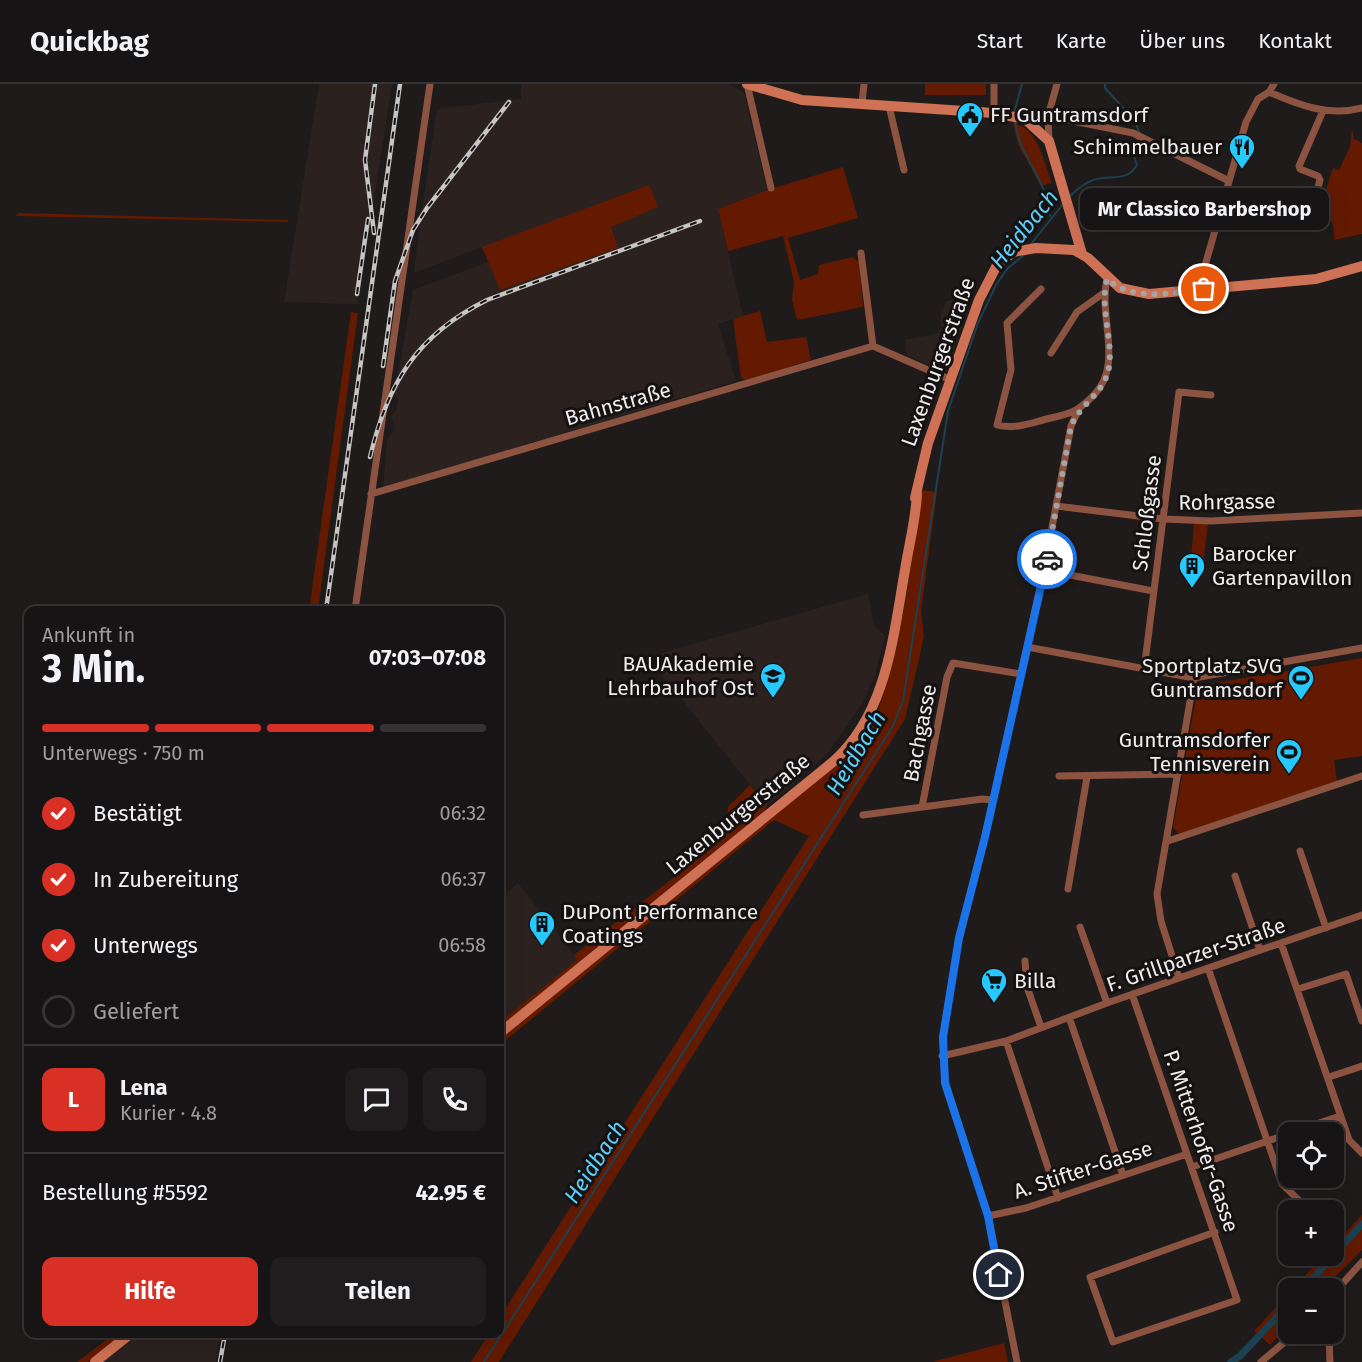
<!DOCTYPE html>
<html lang="de">
<meta charset="utf-8">
<style>
:root{--surface:#161414;--page:#1f1d1d;--text:#f1f3f6;--muted:#9e9ea0;--line:#353334;--accent:#d93025}
body{margin:0;font-family:"Fira Sans",sans-serif;background:var(--page);color:var(--text);height:100vh;display:flex;flex-direction:column;font-size:22px;white-space:nowrap}
*{box-sizing:border-box;margin:0}
p{font-size:20px;color:var(--muted)}
.icon{flex:none;width:33px;height:33px;fill:none;stroke:currentColor;stroke-width:2;stroke-linecap:round;stroke-linejoin:round}
.map{position:relative;flex:1;overflow:hidden}
.panel{position:absolute;left:24px;top:522px;width:480px;height:732px;display:flex;flex-direction:column;background:var(--surface);border-radius:12px;box-shadow:0 6px 24px #0002,0 0 0 2px var(--line)}
.panel>*{flex:none}
.fabs{position:absolute;left:1278px;top:1038px;display:grid;gap:12px}
.fabs a{display:grid;place-items:center;width:66px;height:66px;border-radius:12px;background:var(--surface);box-shadow:0 6px 24px #0002,0 0 0 2px var(--line);font-size:30px}
.pin{position:absolute;display:grid;place-items:center;width:51px;height:51px;color:#fff;margin:-26px;border:3px solid #fff;border-radius:50%;box-shadow:0 2px 6px #0007}
.courier{position:absolute;display:grid;place-items:center;width:60px;height:60px;margin:-30px;border:4px solid #1a73e8;border-radius:50%;background:#fff;color:#222;box-shadow:0 2px 8px #0007}
.bubble{position:absolute;height:42px;border-radius:12px;background:var(--surface);box-shadow:0 6px 24px #0002,0 0 0 2px var(--line);font-size:20px;font-weight:700;line-height:42px;text-align:center}
.head em{font-style:normal;font-weight:700}
.head div{display:flex;flex-direction:column-reverse}
.head{display:flex;align-items:center;justify-content:space-between;height:102px;padding:0 18px}
h1{font-size:39px;font-weight:700;line-height:45px}
.bar{display:grid;grid-template-columns:repeat(4,1fr);gap:9px 6px;align-content:center;height:72px;padding:0 18px}
.bar i{height:8px;border-radius:4px;background:var(--line)}
.bar .on{background:var(--accent)}
.bar p{grid-column:span 4}
.line{display:flex;align-items:center;gap:15px;padding:0 18px;border-top:2px solid var(--line)}
.line div{flex:1}
.round{display:grid;place-items:center;flex:none;width:63px;height:63px;border-radius:12px;background:var(--page)}
ol{padding:0 18px;list-style:none}
li{display:flex;align-items:center;gap:18px;height:66px}
li p{margin-inline-start:auto}
li .icon{padding:6px;border-radius:50%;background:var(--accent);color:#fff;stroke-width:4}
li:last-child{color:var(--muted)}
li i{width:33px;height:33px;border:3px solid var(--line);border-radius:50%}
.button{display:flex;gap:12px;margin-top:auto;padding:12px 18px}
.button a{flex:1;height:69px;border-radius:12px;background:var(--accent);color:#fff;font-size:24px;font-weight:700;line-height:69px;text-align:center}
.button a+a{background:var(--page);color:var(--text)}
header{display:flex;align-items:center;gap:36px;box-sizing:border-box;height:84px;padding:0 30px;background:var(--surface);border-bottom:2px solid var(--line)}
header strong{font-size:28px}
nav{display:flex;gap:33px;margin-inline-start:auto;font-size:21px}
.map>svg:first-child{display:block}
.built{fill:#2b2220}
.green{fill:#631a00}
.lines{fill:none;stroke-linecap:round;stroke-linejoin:round}
.stream{stroke:#1c4150;stroke-width:2}
.canal{stroke:#1c4150;stroke-width:7}
.street{stroke:#8d5341;stroke-width:7}
.secondary{stroke:#ce7154;stroke-width:10}
.rail-casing{stroke:#c7c4c4;stroke-width:4.5}
.rail{stroke:#151211;stroke-width:2;stroke-dasharray:7;stroke-linecap:butt}
.done{stroke:#a6a4a3;stroke-width:6;stroke-dasharray:0 10.8}
.route{stroke:#1a73e8;stroke-width:8}
.labels{text-anchor:middle;dominant-baseline:central;stroke-width:6;stroke-linejoin:round;paint-order:stroke}
.poi-label{font-size:21px;fill:#efeded;stroke:#151211;text-anchor:start}
.street-label{font-size:21px;fill:#efeded;stroke:#151211}
.water-label{font-size:22px;font-style:italic;fill:#5bd0fd;stroke:#151211}
</style>
<header>
<strong>Quickbag</strong>
<nav><a>Start</a><a>Karte</a><a>Über uns</a><a>Kontakt</a></nav>
</header>
<div class="map">
<svg width="1362" height="1278" viewBox="0 0 1362 1278">
<rect width="100%" height="100%" fill="#1e1b1a"/>
<path class="built" d="M319,0H392L358,220L284,218Z
M521,0H729L744,9L767,106L718,125L743,232L718,240L736,297L383,404L387,355L395,346L391,331L396,327L398,316L394,310L401,294L398,290L413,206L488,178L482,163L414,189L420,139L425,133L422,125L437,25L521,15Z
M957,215V225H961L959,231L963,240L947,285L943,287L907,271L905,256L939,249L938,246L942,245L940,236L946,217Z
M868,510L874,541L885,552L875,591L861,621L828,669L767,722L648,573Z
M518,799L578,876L500,938V814Z
M136,1250H220L216,1278H101Z"/>
<path class="green" d="M925,0H986V11H925Z
M1013,39C1038,43 1044,79 1052,99L1041,102L1018,60Z
M1352,45L1354,55L1362,59V150L1334,156C1335,143 1332,132 1320,125L1333,84L1339,86L1350,63Z
M843,83L858,134L788,154L800,196L818,190L819,181L853,173L859,178L863,223L797,236L792,216L794,198L783,152L728,167L718,125L767,106Z
M649,101L658,123L611,143L618,164L500,206L482,163Z
M19,129L288,136V138L15,132Z
M760,227L767,258L806,253L811,276L747,296L741,294L733,235Z
M351,228L358,229L318,526H309Z
M922,406L937,408L921,527L924,553L905,635L499,1278H471L489,1250H500V1233L809,752L774,736L500,961V953L846,672C851,667 857,662 862,656C898,609 912,467 922,406Z
M1194,439L1208,440L1202,487L1190,486Z
M1362,574V672L1334,676L1337,697L1179,750L1173,743L1198,602Z
M750,701L767,722L762,732L500,945V938L577,876L574,871L718,759L727,743L728,723Z
M1362,1131V1166L1324,1204H1293L1324,1172H1334V1161Z
M1288,1210V1242L1270,1261L1254,1247Z
M114,1250H123L88,1278H77Z
M1004,1259L1008,1278H932Z"/>
<g class="lines">
<path class="stream" d="M1105,0V4L1135,37L1140,50
M1014,29L1022,0
M1015,37C1019,72 1047,95 1050,132
M1069,113C1076,106 1083,100 1093,96C1110,90 1127,99 1137,81L1132,67L1138,55
M1031,160L1063,120
M484,1278L893,642L903,617L948,327L978,239L996,201L1007,185L1025,170"/>
<path class="canal" d="M1334,1171L1362,1140
M1304,1204L1333,1172
M1231,1278L1240,1272L1288,1221"/>
<path class="street" d="M747,0L771,104
M1269,8C1299,21 1329,33 1362,24
M862,19L864,0
M889,22L904,86
M994,29V0
M1025,35L1048,32L1133,49L1227,96
M1049,57L1048,32L1057,0
M1313,123L1320,96L1318,92L1300,85L1299,82L1323,27
M861,169L873,262
M1041,205L1007,239L1011,286L997,341C1015,346 1033,338 1051,334C1073,329 1078,327 1094,311C1124,280 1098,233 1107,195
M1198,206L1246,38L1258,15L1269,8L1274,0
M873,262L951,296
M1051,269L1077,228L1105,208
M371,410L873,262
M1056,422L1163,435L1211,437L1362,429
M1044,486L1153,507
M355,526L430,0
M1027,563L1194,594L1362,564
M1144,586L1179,308L1211,311
M1059,692L1178,690
M922,723L947,593L953,579L1021,590
M863,731L982,715L993,716
M1168,757L1362,692
M1300,767L1326,844
M1235,792L1260,866
M1068,805L1087,693
M1080,843L1107,919
M1281,859L1349,1056L1362,1069
M1025,877L1027,903L1041,943
M1208,884L1282,1100L1309,1126
M1179,894L1161,837L1157,810L1194,594
M1298,905L1346,890L1362,937
M1132,910L1237,1216L1113,1258L1090,1193L1215,1148
M1069,933L1123,1091
M1006,957L1058,1114
M942,972L1006,957L1107,919L1362,831
M1329,993L1362,982
M1292,1048L1340,1032
M1192,1083L1288,1050
M988,1132L1026,1124L1187,1070
M1334,1209L1362,1178
M1329,1250L1330,1278
M1017,1278L988,1132L945,998L943,953L959,854L985,753L1044,486L1071,342L1077,329
M1261,1278L1294,1250"/>
<path class="secondary" d="M747,0L802,16L994,29L1025,35L1049,57L1082,170
M915,414L928,359L979,216L997,181L1013,168L1036,164L1074,166L1088,174L1120,204L1149,210L1316,195L1362,182
M500,949L834,677C887,629 893,553 905,486C909,460 916,435 917,409
M95,1278L130,1250"/>
<g class="rail-casing">
<path id="rail" d="M374,149L365,76L375,0
M357,210L368,135
M383,282L395,197L413,146L427,124L509,18
M370,373C388,298 417,251 487,216L700,137
M326,526L400,0
M220,1278L225,1250"/>
</g>
<use href="#rail" class="rail"/>
</g>
<g class="lines">
<path class="done" d="M1047,475L1071,342C1080,321 1102,310 1108,288C1115,261 1099,226 1107,195C1134,218 1172,209 1204,205"/>
<path class="route" d="M999,1191L988,1132L945,999L943,953L959,854L985,753L1047,475"/>
</g>
<defs>
<g id="civic-pin" transform="scale(1.35)"><path d="M0 17L-7.5 6A9.5 9.5 0 1 1 7.5 6Z" fill="#26c9fe" stroke="#151211"/><path d="M-.6-6.5H3V-4.5H.6V-3L4-1V1h2V6H-6V1h2V-1L-.6-3ZM-1.2 2.5V6h2.4V2.5Z" fill="#111"/></g>
<g id="restaurant-pin" transform="scale(1.35)"><path d="M0 17L-7.5 6A9.5 9.5 0 1 1 7.5 6Z" fill="#26c9fe" stroke="#151211"/><path d="M-5-6h1v4h1v-4h1v4h1v-4h1v5L-1.5 .5V6h-2V.5L-5-1ZM5-6V6H3V1.5H1.5Q1.5-4 5-6Z" fill="#111"/></g>
<g id="building-pin" transform="scale(1.35)"><path d="M0 17L-7.5 6A9.5 9.5 0 1 1 7.5 6Z" fill="#26c9fe" stroke="#151211"/><path d="M-4-6H4V6H1V3H-1V6H-4ZM-2.5-4.3h1.7v1.8h-1.7ZM.8-4.3h1.7v1.8H.8ZM-2.5-1h1.7V.8h-1.7ZM.8-1h1.7V.8H.8Z" fill="#111"/></g>
<g id="school-pin" transform="scale(1.35)"><path d="M0 17L-7.5 6A9.5 9.5 0 1 1 7.5 6Z" fill="#26c9fe" stroke="#151211"/><path d="M0-5L7-2L0 1L-7-2ZM-4 1L0 2.5L4 1V4Q0 6-4 4Z" fill="#111"/></g>
<g id="stadium-pin" transform="scale(1.35)"><path d="M0 17L-7.5 6A9.5 9.5 0 1 1 7.5 6Z" fill="#26c9fe" stroke="#151211"/><path d="M0-5a6.5 5 0 1 0 0 10a6.5 5 0 1 0 0-10ZM-3.5-1.8h7v3.6h-7Z" fill="#111"/></g>
<g id="supermarket-pin" transform="scale(1.35)"><path d="M0 17L-7.5 6A9.5 9.5 0 1 1 7.5 6Z" fill="#26c9fe" stroke="#151211"/><path d="M-6-5.5h2.5l.6 2H6L4.5 2H-2.5L-4.4-4H-6ZM-1.5 3.2a1.3 1.3 0 1 0 .1 0ZM3 3.2a1.3 1.3 0 1 0 .1 0Z" fill="#111"/></g>
</defs>
<g fill-rule="evenodd">
<use href="#civic-pin" x="970" y="31"/>
<use href="#restaurant-pin" x="1242" y="63"/>
<use href="#building-pin" x="1192" y="482"/>
<use href="#school-pin" x="773" y="592"/>
<use href="#stadium-pin" x="1301" y="594"/>
<use href="#stadium-pin" x="1289" y="668"/>
<use href="#building-pin" x="542" y="840"/>
<use href="#supermarket-pin" x="994" y="897"/>
</g>
<g class="labels">
<g class="poi-label">
<text x="990" y="31">FF Guntramsdorf</text>
<text x="1222" y="63" text-anchor="end">Schimmelbauer</text>
<text x="1212" y="470">Barocker<tspan x="1212" dy="24">Gartenpavillon</tspan></text>
<text x="754" y="580" text-anchor="end">BAUAkademie<tspan x="754" dy="24">Lehrbauhof Ost</tspan></text>
<text x="1282" y="582" text-anchor="end">Sportplatz SVG<tspan x="1282" dy="24">Guntramsdorf</tspan></text>
<text x="1270" y="656" text-anchor="end">Guntramsdorfer<tspan x="1270" dy="24">Tennisverein</tspan></text>
<text x="562" y="828">DuPont Performance<tspan x="562" dy="24">Coatings</tspan></text>
<text x="1014" y="897">Billa</text>
</g>
<g class="street-label">
<text transform="translate(938 278) rotate(-70)">Laxenburgerstraße</text>
<text transform="translate(618 320) rotate(-16)">Bahnstraße</text>
<text transform="translate(1227 418) rotate(-1)">Rohrgasse</text>
<text transform="translate(1147 429) rotate(-83)">Schloßgasse</text>
<text transform="translate(920 649) rotate(-79)">Bachgasse</text>
<text transform="translate(738 730) rotate(-39)">Laxenburgerstraße</text>
<text transform="translate(1196 871) rotate(-19)">F. Grillparzer-Straße</text>
<text transform="translate(1201 1057) rotate(71)">P. Mitterhofer-Gasse</text>
<text transform="translate(1083 1086) rotate(-18)">A. Stifter-Gasse</text>
</g>
<g class="water-label">
<text transform="translate(1024 145) rotate(-51)">Heidbach</text>
<text transform="translate(856 669) rotate(-59)">Heidbach</text>
<text transform="translate(595 1078) rotate(-57)">Heidbach</text>
</g>
</g>
</svg>
<div class="fabs">
<a><svg class="icon" aria-label="locate" viewBox="0 0 24 24"><circle cx="12" cy="12" r="6"/><path d="M12 2v4M12 18v4M2 12h4M18 12h4"/></svg></a>
<a>+</a>
<a>−</a>
</div>
<div class="pin" style="left:1204px;top:205px;background:#ea580c"><svg class="icon" aria-label="bag" viewBox="0 0 24 24"><path d="M5 8h14l-1 12H6zM9 8a3 3 0 0 1 6 0"/></svg></div>
<div class="pin" style="left:999px;top:1191px;background:#1f2937"><svg class="icon" aria-label="home" viewBox="0 0 24 24"><path d="M3 11l9-7 9 7M6 9v11h12V9"/></svg></div>
<div class="courier" style="left:1047px;top:475px"><svg class="icon" aria-label="car" viewBox="0 0 24 24"><path d="M5 17H2v-5l4-1 3-4h7l3 4 3 1v5h-3M9 17h6M6 11h13"/><circle cx="7" cy="17" r="2"/><circle cx="17" cy="17" r="2"/></svg></div>
<div class="bubble" style="left:1080px;top:104px;width:249px">Mr Classico Barbershop</div>
<section class="panel">
<div class="head"><div><h1>3 Min.</h1><p>Ankunft in</p></div><em>07:03–07:08</em></div>
<div class="bar"><i class="on"></i><i class="on"></i><i class="on"></i><i></i><p>Unterwegs · 750 m</p></div>
<ol>
<li><svg class="icon" aria-label="check" viewBox="0 0 24 24"><path d="M5 12l5 5 9-10"/></svg>Bestätigt<p>06:32</p></li>
<li><svg class="icon" aria-label="check" viewBox="0 0 24 24"><path d="M5 12l5 5 9-10"/></svg>In Zubereitung<p>06:37</p></li>
<li><svg class="icon" aria-label="check" viewBox="0 0 24 24"><path d="M5 12l5 5 9-10"/></svg>Unterwegs<p>06:58</p></li>
<li><i></i>Geliefert</li>
</ol>
<div class="line" style="height:108px"><b class="round" style="background:var(--accent);color:#fff">L</b><div><b>Lena</b><p>Kurier · 4.8</p></div><a class="round"><svg class="icon" aria-label="chat" viewBox="0 0 24 24"><path d="M4 5h16v11H9l-5 4z"/></svg></a><a class="round"><svg class="icon" aria-label="phone" viewBox="0 0 24 24"><path d="M5 4h4l2 5-3 2q2 4 5 5l2-3 5 2v4C11 20 4 13 5 4z"/></svg></a></div>
<div class="line" style="height:78px"><div>Bestellung #5592</div><b>42.95 €</b></div>
<div class="button"><a>Hilfe</a><a>Teilen</a></div>
</section>
</div>
